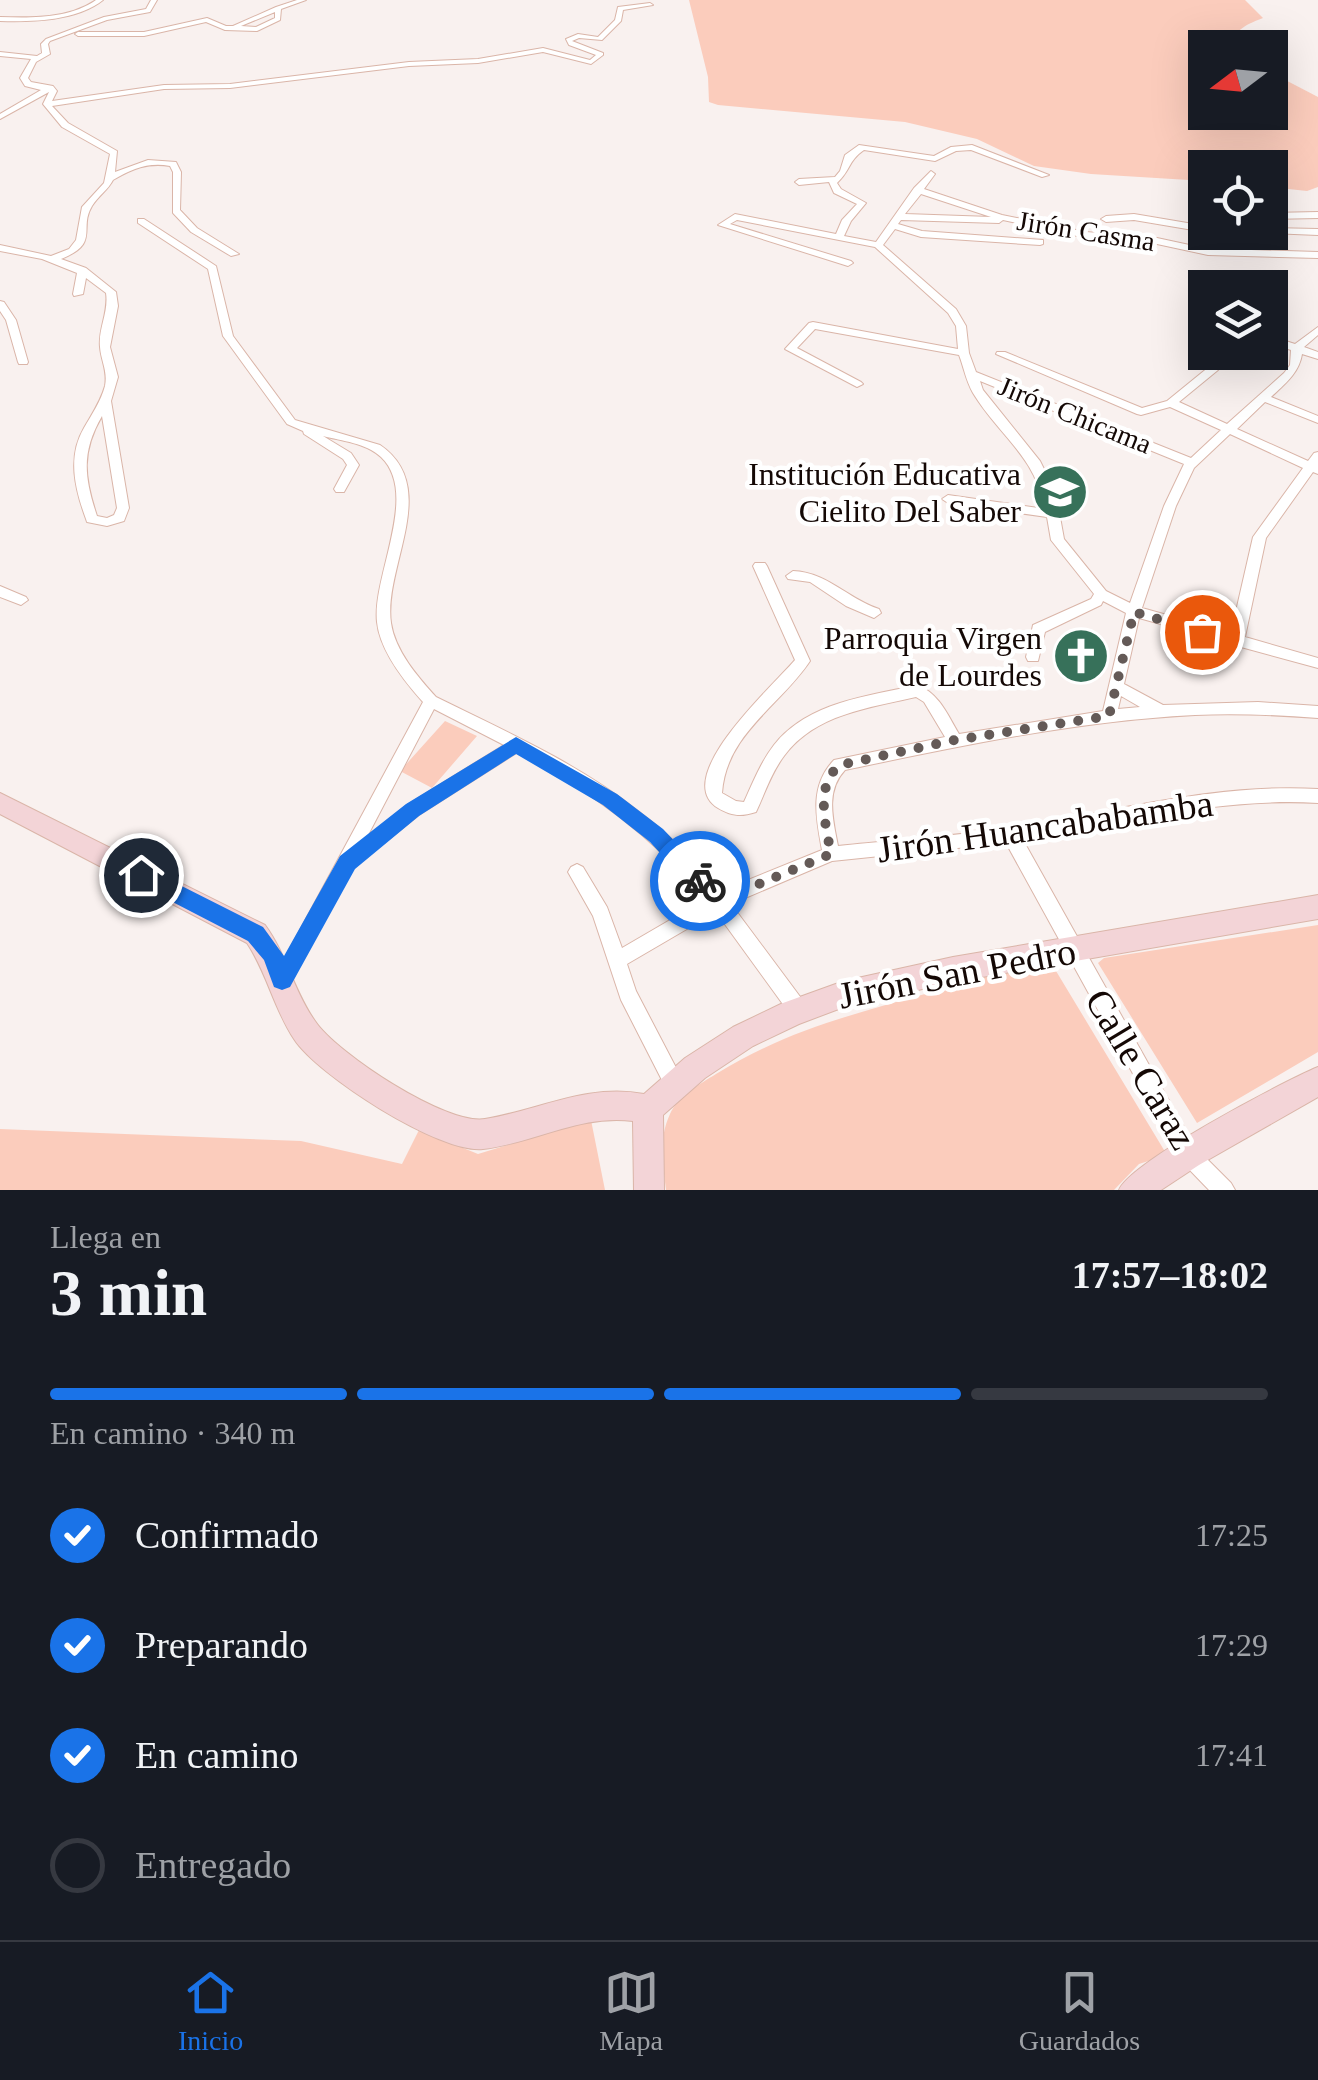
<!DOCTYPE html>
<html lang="es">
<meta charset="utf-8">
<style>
:root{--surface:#171b24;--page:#242831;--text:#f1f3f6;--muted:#9ea1a6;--line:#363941;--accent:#1a73e8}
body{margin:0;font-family:"Times New Roman",serif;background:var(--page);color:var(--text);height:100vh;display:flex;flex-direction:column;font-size:38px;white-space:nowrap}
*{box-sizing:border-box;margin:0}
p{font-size:32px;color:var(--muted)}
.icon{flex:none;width:55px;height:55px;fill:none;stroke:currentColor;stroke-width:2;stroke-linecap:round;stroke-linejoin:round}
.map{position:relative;height:1190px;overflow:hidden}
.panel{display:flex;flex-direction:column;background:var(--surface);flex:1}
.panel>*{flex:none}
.needle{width:65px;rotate:254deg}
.buttons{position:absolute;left:1188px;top:30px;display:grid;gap:20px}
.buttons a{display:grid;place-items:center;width:100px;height:100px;border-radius:0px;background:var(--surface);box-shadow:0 10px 40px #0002;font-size:50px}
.pin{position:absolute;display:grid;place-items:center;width:85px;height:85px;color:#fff;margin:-42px;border:5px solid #fff;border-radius:50%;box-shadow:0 2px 10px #0007}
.courier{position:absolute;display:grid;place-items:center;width:100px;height:100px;margin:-50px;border:8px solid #1a73e8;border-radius:50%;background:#fff;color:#222;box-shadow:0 2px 12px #0007}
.headline em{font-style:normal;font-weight:700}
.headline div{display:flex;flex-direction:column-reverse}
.headline{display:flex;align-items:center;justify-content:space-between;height:170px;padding:0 50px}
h1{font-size:65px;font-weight:700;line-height:75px}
.bar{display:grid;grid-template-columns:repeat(4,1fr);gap:15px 10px;align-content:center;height:120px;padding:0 50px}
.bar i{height:12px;border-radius:8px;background:var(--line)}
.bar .active{background:var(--accent)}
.bar p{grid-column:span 4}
ol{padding:0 50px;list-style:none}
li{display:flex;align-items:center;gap:30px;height:110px}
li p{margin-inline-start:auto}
li .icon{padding:10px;border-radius:50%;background:var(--accent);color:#fff;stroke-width:4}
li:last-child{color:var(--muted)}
li i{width:55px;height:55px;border:5px solid var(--line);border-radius:50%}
.dock{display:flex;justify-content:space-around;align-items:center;height:140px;border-top:2px solid var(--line);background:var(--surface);font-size:28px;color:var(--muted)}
.dock a{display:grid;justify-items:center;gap:5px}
.dock .active{color:var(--accent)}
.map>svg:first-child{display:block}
.green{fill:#fbccbc}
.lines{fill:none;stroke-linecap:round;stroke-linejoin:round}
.minor-casing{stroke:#dab5a8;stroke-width:2}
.secondary-casing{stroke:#dab5a8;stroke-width:2}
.minor{fill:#fff;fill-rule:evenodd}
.secondary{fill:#f3d4d7;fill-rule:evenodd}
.route{fill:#1a73e8}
.done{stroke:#645a57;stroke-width:10;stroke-dasharray:0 18}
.labels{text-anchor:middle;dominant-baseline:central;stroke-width:9;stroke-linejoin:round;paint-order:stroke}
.far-street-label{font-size:28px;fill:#140805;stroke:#fff}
.poi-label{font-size:32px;fill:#140805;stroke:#fff;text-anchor:end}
.near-street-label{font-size:38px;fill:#140805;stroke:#fff}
</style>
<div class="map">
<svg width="1318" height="1190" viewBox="0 0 1318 1190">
<rect width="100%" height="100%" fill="#f9f1ef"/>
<path class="green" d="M689,0H1245L1263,18C1242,26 1237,30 1227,47L1205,48V112H1270V72L1318,97V187L1307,191L1270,187V168H1205V181L1091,174L1034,166L977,139L905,122L718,105L709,102L708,77Z
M445,721L477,736L432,788L400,771Z
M1318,925V1052L1197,1123L1098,963L1104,958Z
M1053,966L1167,1155L1139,1164L1114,1190H666C663,1163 658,1140 670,1114C678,1096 700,1084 716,1074C786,1031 847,1016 925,994L924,985Z
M591,1120L605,1190H0V1129L301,1141L402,1164L419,1130L478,1154Z"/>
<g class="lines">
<g class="minor-casing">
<path id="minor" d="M96,0H103C77,21 32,22 0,21V17C31,18 69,19 96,0Z
M151,0H157L150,12L107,20L50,41L48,44L50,54L36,62L28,78L31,82L53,86L57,91L52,101L164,85L230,84L409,62L478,59L543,48L590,60L596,55L569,45L566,39L578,34L598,37L615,20L618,7L650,3L653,5L623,10L621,21L602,40L579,38L572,41L603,53V55L591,64L543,52L478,63L409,66L230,88L164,89L52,106L68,123L117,151L115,172L148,160L176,162L181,172L180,210L197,228L239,254L231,256L191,232L173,213V172L170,166C148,162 132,169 113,180C108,190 98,196 92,206C78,229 101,243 61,259L86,268L116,292L118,306L110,347L118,377L111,401L129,508L124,521L107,526L87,522L86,519C75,489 67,457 84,428C92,414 101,401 105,386C108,371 101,361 100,347C98,329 109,312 106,293L86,278L83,294L74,296L73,294L77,273L42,259L0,251V245L51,256L69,249L76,240L82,207L104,183L110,154L62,127L43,104L49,92L0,119V114L41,90L25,86L20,78L31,59L0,56V52L37,56L42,53L41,44L46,39L104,17L146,9ZM102,416L117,508L114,515L107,518L97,516C84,477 81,452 102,416Z
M297,0H306L281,9L280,20L257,31L225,30L206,22L144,36H78L75,34L78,32H144L207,18L226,26H233L276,7ZM275,12V18L256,27L241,26Z
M859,145L934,156L951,147L972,145L1049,175L1042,177L971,150L956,151L935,161L864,150C848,161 851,170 837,183L841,189L866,203L851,221L844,236L876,242L914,188L931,171L935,174L924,189L1002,215L1086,232L1157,238L1208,249L1241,250L1228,232H1237L1251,250L1318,252V258L1208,255L1157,244L1086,238L1003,220L999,223L901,220L898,224L922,231L1043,240V244L1040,245L921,237L895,229L883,245L956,309L966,326L969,353L976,372L1191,458L1221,430L1170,407L1141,415L1137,414L996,354L997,352H1005L1142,408L1167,401L1210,366H1218V370L1179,402L1227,424L1284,373L1290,365L1291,350L1270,343V336L1295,344L1318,327V335L1304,347L1318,352V359L1302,354C1299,373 1285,384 1271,397L1318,416V423L1265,402L1237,429L1308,461L1314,453L1318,452V474L1313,472L1266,538L1245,637L1318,658V668L1241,647H1231L1229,643L1139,618L1124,684L1163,705L1258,702L1318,706V718C1277,715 1236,713 1195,715C1076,721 960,746 845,770C825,791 833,820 838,846C896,840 956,836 1014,827C1114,812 1216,783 1318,789V803C1222,797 1117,823 1023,840L1195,1147L1231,1183L1235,1190H1209L1181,1161L1006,843L832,861L731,904L804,1002L806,1008L804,1014L797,1017L790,1014L716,912L627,964L636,991L684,1083L681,1090L674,1093L667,1090L621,1000L593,916L568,872L571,867L577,864L583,867L607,907L622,948L706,899C651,835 592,792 518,752L419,815L359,863L352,865L289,986L282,989L275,986L273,980L423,702C404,681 380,651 377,622C372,576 420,494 381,457C366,443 342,441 323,436L351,453L359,465L344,492H336L334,489L347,465L343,459L304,434L303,431L287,424L223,336L208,269L138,223V219H144L216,266L233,336L295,420L380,445C442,487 383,567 391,623C395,651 418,677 436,697C505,731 577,763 638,811C669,834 696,862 721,891L822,850C816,818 809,786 834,760L945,737L924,702L916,697C869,708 815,714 784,756C771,773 765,793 756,812C741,817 731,816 718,808C669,778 775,684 795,660L753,566L755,563H765L767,566L810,661C780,706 726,734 722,793L736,801L744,802C753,782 761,762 774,745C808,702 868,696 918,685C940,695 947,714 959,734L1103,711L1126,613L1103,601L1101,605L1045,632L1038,661H1028L1026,657L1033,625L1091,599L1094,594L1051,540L1047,517L948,503L942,499L948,495L1045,509C1035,455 999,436 973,393C966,381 964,368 959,355L815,329L797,348L861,382L863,384L857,387L785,349L809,323L813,322L958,349L956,326L948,313L875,247L737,220L730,224L851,261L853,263L848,266L718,225L735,214L836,234L842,220L857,204L834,193L829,182L799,185L795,182L799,179L835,177L840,171L845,155ZM921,194L991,217L905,214ZM980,381L1184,464L1164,506L1130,603L1106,591L1064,539L1060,517L1061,514L1059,511L1054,489L1040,461L983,390ZM1230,434L1303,468L1253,537L1231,633L1142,608L1176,506L1194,468ZM1121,696L1140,707L1118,709ZM434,709L504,745L407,805L367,837Z
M1318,212V218L1270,219V213Z
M1134,214L1205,226V232L1134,220L1106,222L1101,219L1106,216Z
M1270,228L1318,229V235L1267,233L1270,232Z
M0,301L4,302L16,320L28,362L27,364H19L18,362L6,320L0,311Z
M793,571C827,572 848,599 879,609L881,613L874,618L846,606L810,582L788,579L786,576Z
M0,586L26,597L28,600L21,605L0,597Z"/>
</g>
<g class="secondary-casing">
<path id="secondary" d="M0,793L265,925C287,955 294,992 315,1021C336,1053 447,1126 485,1119C539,1110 588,1083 644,1094L685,1058L733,1027L783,1003L844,981L953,957L1318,895V919L953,982L844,1007L799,1024L753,1046L705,1078L663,1115L664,1190H634L633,1121C580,1114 534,1143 483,1149C440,1154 317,1075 294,1039C274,1009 267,973 247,943L0,814Z
M1318,1067V1097L1199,1165L1161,1190H1119C1130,1162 1284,1081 1318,1067Z"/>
</g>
<use href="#minor" class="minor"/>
<use href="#secondary" class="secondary"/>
</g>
<path class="route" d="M516,737L617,794L663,829L707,875V888H692L650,842L603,805L516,754L419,816L355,869L290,987L282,990L274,987L264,960L248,941L134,882L131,875L141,866L148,869L263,927L284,956L340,856L406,804Z"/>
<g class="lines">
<path class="done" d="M700,881L718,901L831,854C826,826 814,785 840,765L955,740L1109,716L1134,612L1202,632"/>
</g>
<defs>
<g id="school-disc" transform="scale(2.875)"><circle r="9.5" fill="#37715a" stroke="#fff"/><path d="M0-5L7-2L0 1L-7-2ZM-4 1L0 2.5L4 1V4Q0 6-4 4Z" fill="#fff"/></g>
<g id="church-disc" transform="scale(2.875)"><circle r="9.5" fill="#37715a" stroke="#fff"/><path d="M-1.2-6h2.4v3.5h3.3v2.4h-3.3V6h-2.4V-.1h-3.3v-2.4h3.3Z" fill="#fff"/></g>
</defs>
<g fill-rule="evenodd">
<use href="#school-disc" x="1060" y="492"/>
<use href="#church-disc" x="1081" y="656"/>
</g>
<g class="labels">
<g class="far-street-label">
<text transform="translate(1086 231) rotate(9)">Jirón Casma</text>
<text transform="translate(1075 415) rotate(22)">Jirón Chicama</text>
</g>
<g class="poi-label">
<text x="1021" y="474">Institución Educativa<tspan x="1021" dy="37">Cielito Del Saber</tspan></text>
<text x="1042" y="638">Parroquia Virgen<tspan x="1042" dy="37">de Lourdes</tspan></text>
</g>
<g class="near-street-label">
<text transform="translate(1045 826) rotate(-8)">Jirón Huancababamba</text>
<text transform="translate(957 973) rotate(-11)">Jirón San Pedro</text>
<text transform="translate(1141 1069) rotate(59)">Calle Caraz</text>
</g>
</g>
</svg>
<div class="buttons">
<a><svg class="needle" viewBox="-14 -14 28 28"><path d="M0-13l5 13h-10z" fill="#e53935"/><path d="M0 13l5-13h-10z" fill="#9ea1a6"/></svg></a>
<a><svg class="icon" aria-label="locate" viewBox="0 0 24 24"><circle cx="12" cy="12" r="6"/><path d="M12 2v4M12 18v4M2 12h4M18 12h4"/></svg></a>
<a><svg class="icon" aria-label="layers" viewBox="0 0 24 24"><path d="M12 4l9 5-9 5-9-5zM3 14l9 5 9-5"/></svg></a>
</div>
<div class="pin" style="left:1202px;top:632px;background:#ea580c"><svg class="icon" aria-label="bag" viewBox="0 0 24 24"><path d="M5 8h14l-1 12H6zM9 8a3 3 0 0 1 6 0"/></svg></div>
<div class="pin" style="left:141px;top:875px;background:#1f2937"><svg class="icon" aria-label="home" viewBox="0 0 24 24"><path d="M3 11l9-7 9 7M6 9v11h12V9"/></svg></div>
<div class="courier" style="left:700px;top:881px"><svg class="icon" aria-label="bike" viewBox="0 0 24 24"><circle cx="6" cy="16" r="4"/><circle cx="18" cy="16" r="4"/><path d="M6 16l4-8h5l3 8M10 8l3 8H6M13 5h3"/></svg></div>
</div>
<section class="panel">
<div class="headline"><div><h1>3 min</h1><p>Llega en</p></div><em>17:57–18:02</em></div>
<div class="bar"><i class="active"></i><i class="active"></i><i class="active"></i><i></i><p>En camino · 340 m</p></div>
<ol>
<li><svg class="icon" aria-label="check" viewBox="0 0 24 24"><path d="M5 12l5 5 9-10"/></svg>Confirmado<p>17:25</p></li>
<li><svg class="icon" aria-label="check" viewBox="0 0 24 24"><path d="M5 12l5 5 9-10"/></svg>Preparando<p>17:29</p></li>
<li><svg class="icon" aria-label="check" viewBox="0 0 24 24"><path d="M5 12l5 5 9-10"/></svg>En camino<p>17:41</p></li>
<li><i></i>Entregado</li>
</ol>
</section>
<nav class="dock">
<a class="active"><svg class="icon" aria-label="home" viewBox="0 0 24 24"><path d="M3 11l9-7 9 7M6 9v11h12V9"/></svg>Inicio</a>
<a><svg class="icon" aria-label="map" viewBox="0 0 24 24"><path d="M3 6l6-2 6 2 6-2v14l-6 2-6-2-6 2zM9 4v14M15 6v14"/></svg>Mapa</a>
<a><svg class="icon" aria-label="saved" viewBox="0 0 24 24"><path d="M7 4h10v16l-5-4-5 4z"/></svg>Guardados</a>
</nav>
